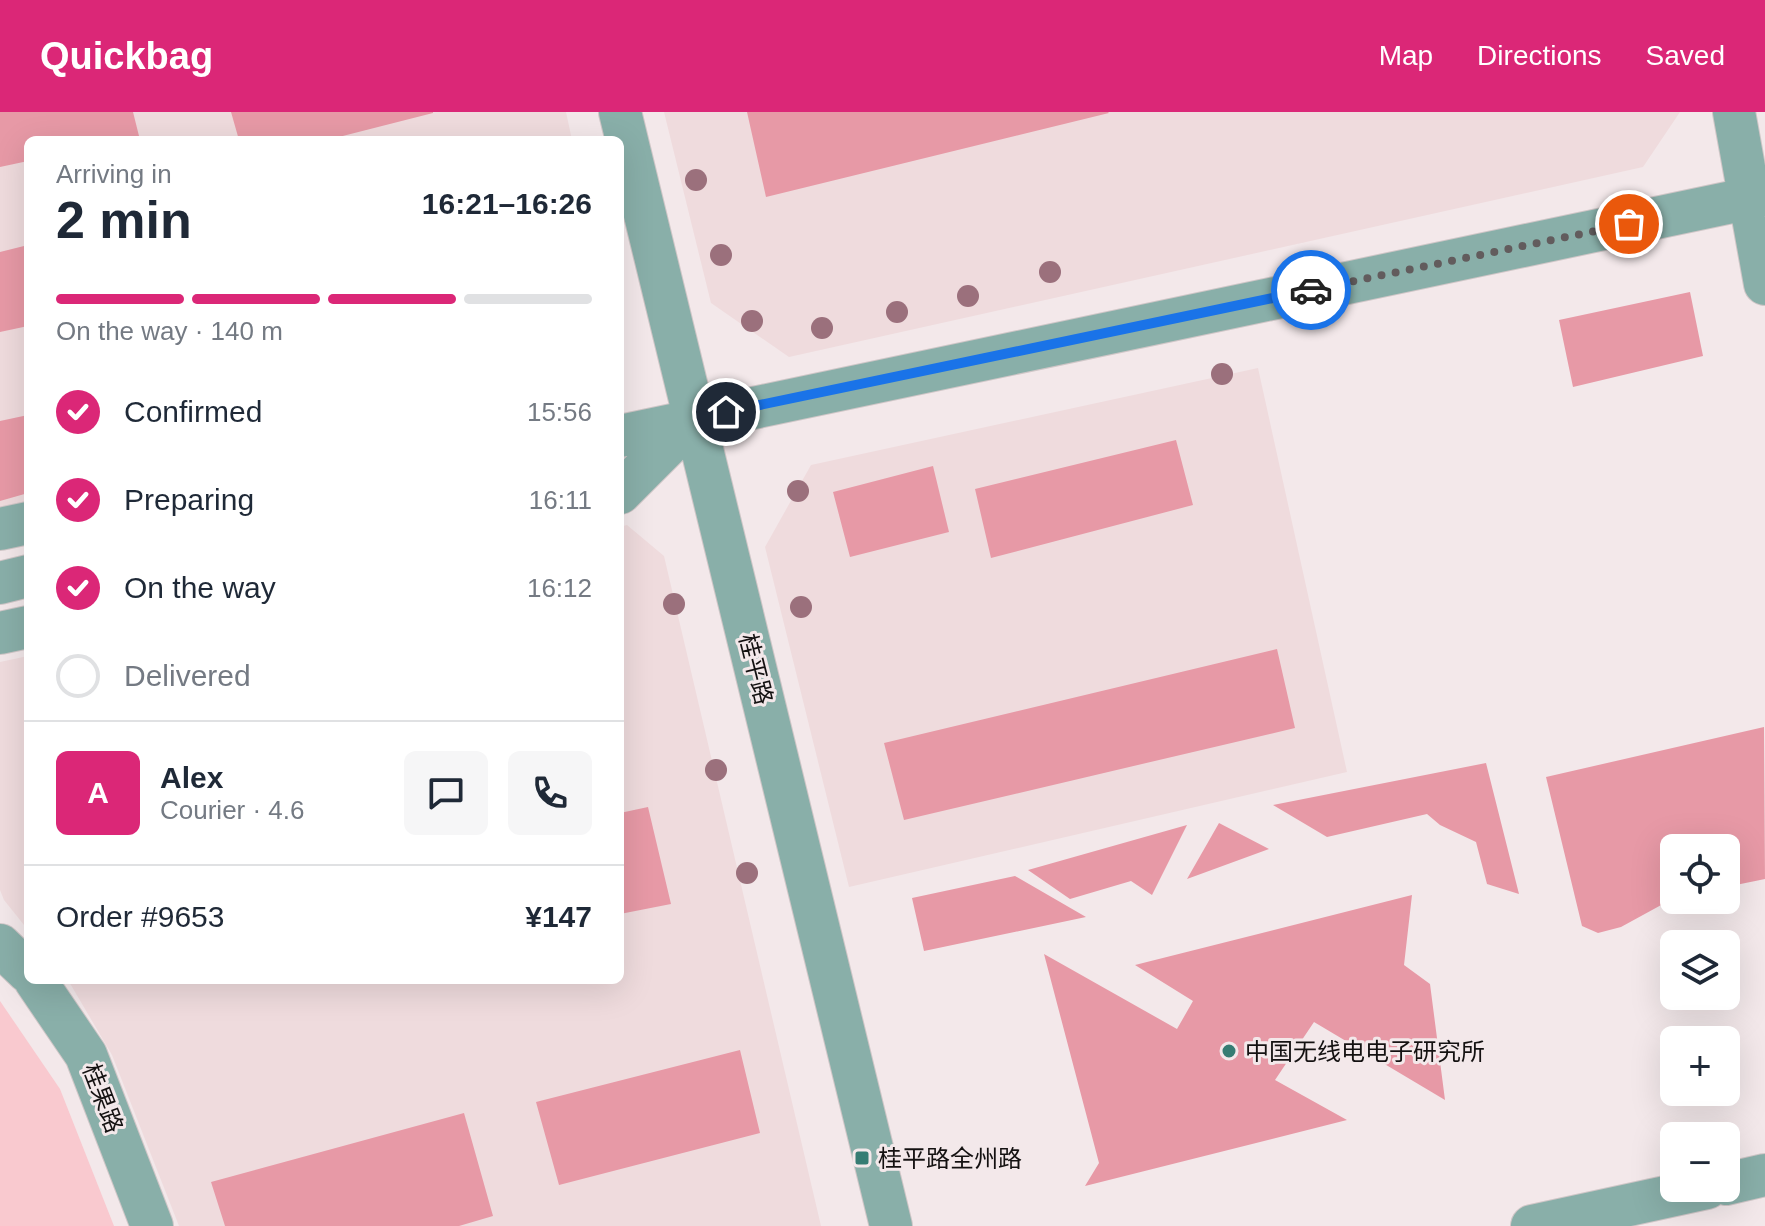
<!DOCTYPE html>
<meta charset="utf-8">
<style>
:root{--surface:#fff;--page:#f6f6f7;--text:#1f2937;--muted:#747a83;--line:#e0e1e3;--accent:#db2777}
body{margin:0;font-family:Helvetica,"Noto Sans SC",sans-serif;background:var(--page);color:var(--text);height:100vh;display:flex;flex-direction:column;font-size:30px;white-space:nowrap}
*{box-sizing:border-box;margin:0}
p{font-size:26px;color:var(--muted)}
.icon{flex:none;width:44px;height:44px;fill:none;stroke:currentColor;stroke-width:2;stroke-linecap:round;stroke-linejoin:round}
.map{position:relative;flex:1;overflow:hidden}
.details{position:absolute;left:24px;top:24px;width:600px;height:848px;display:flex;flex-direction:column;background:var(--surface);border-radius:12px;box-shadow:0 8px 32px #0002}
.details>*{flex:none}
.buttons{position:absolute;left:1660px;top:722px;display:grid;gap:16px}
.buttons a{display:grid;place-items:center;width:80px;height:80px;border-radius:12px;background:var(--surface);box-shadow:0 8px 32px #0002;font-size:40px}
.pin{position:absolute;display:grid;place-items:center;width:68px;height:68px;color:#fff;margin:-34px;border:4px solid #fff;border-radius:50%;box-shadow:0 2px 8px #0007}
.courier{position:absolute;display:grid;place-items:center;width:80px;height:80px;margin:-40px;border:6px solid #1a73e8;border-radius:50%;background:#fff;color:#222;box-shadow:0 2px 10px #0007}
.headline em{font-style:normal;font-weight:700}
.headline div{display:flex;flex-direction:column-reverse}
.headline{display:flex;align-items:center;justify-content:space-between;height:136px;padding:0 32px}
h1{font-size:52px;font-weight:700;line-height:60px}
.bar{display:grid;grid-template-columns:repeat(4,1fr);gap:12px 8px;align-content:center;height:96px;padding:0 32px}
.bar i{height:10px;border-radius:6px;background:var(--line)}
.bar .active{background:var(--accent)}
.bar p{grid-column:span 4}
.line{display:flex;align-items:center;gap:20px;padding:0 32px;border-top:2px solid var(--line)}
.line div{flex:1}
.round{display:grid;place-items:center;flex:none;width:84px;height:84px;border-radius:12px;background:var(--page)}
ol{padding:0 32px;list-style:none}
li{display:flex;align-items:center;gap:24px;height:88px}
li p{margin-inline-start:auto}
li .icon{padding:8px;border-radius:50%;background:var(--accent);color:#fff;stroke-width:4}
li:last-child{color:var(--muted)}
li i{width:44px;height:44px;border:4px solid var(--line);border-radius:50%}
header{display:flex;align-items:center;gap:48px;box-sizing:border-box;height:112px;padding:0 40px;background:var(--accent);color:#fff}
header strong{font-size:38px}
nav{display:flex;gap:44px;margin-inline-start:auto;font-size:28px}
.map>svg:first-child{display:block}
.built{fill:#efdbdd}
.green{fill:#f9c9cf}
.building{fill:#e799a6}
.lines{fill:none;stroke-linecap:round;stroke-linejoin:round}
.minor-casing{stroke:#cfc6c7;stroke-width:44}
.minor{stroke:#89afa9;stroke-width:42}
.tree{fill:#9b707c}
.done{stroke:#625c5d;stroke-width:8;stroke-dasharray:0 14.4}
.route{stroke:#1a73e8;stroke-width:10}
.poi-dot{fill:#367c73;stroke:#f3e8ea;stroke-width:3}
.labels{text-anchor:middle;dominant-baseline:central;stroke-width:6;stroke-linejoin:round;paint-order:stroke}
.street-label{font-size:24px;fill:#141111;stroke:#f3e8ea}
.poi-label{font-size:24px;fill:#141111;stroke:#f3e8ea;text-anchor:start}
</style>
<header>
<strong>Quickbag</strong>
<nav><a>Map</a><a>Directions</a><a>Saved</a></nav>
</header>
<div class="map">
<svg width="1765" height="1114" viewBox="0 0 1765 1114">
<rect width="100%" height="100%" fill="#f3e8ea"/>
<path class="built" d="M0,0H566L572,28H28V392L0,399Z
M664,0H1680L1643,55L789,245L711,191Z
M1258,256L1347,660L849,775L765,435L811,353Z
M627,413L664,444L821,1114H179L112,943L68,868H620V415Z
M28,544V818L4,788L0,778V550Z"/>
<path class="green" d="M0,889L60,977L114,1114H0Z"/>
<path class="building" d="M0,0H133L140,28H28V49L0,55Z
M231,0H433V1L327,28H239Z
M747,0H1108L1109,1L766,85Z
M28,133V214L0,220V140Z
M1690,180L1703,244L1573,275L1559,208Z
M28,303V381L0,389V309Z
M1176,328L1193,393L991,446L975,377Z
M933,354L949,420L850,445L833,380Z
M1277,537L1295,616L904,708L884,631Z
M1764,615L1765,767L1726,775V736H1674V786L1621,815L1598,821L1582,814L1546,665Z
M1486,651L1519,782L1487,772L1476,730L1440,713L1427,702L1327,725L1273,693Z
M648,695L671,792L620,802V701Z
M1219,711L1269,737L1187,767Z
M1187,713L1152,783L1131,769L1070,787L1028,758Z
M1015,764L1086,805L924,839L912,786Z
M1412,783L1404,853L1430,872L1445,988L1314,910L1275,968L1347,1008L1085,1074L1099,1051L1044,842L1177,917L1193,889L1135,853Z
M740,938L760,1021L559,1073L536,990Z
M464,1001L493,1104L459,1114H225L211,1070Z"/>
<g class="lines">
<g class="minor-casing">
<path id="minor" d="M620,0L891,1114
M1734,0L1765,172
M620,324L1765,83
M620,381L695,306
M0,417L28,411
M0,471L28,464
M0,521L28,515
M0,833L28,860
M35,868L86,943L152,1114
M1726,1072L1765,1063
M1532,1114L1707,1076"/>
</g>
<use href="#minor" class="minor"/>
</g>
<g class="tree">
<circle cx="696" cy="68" r="11"/>
<circle cx="721" cy="143" r="11"/>
<circle cx="1050" cy="160" r="11"/>
<circle cx="968" cy="184" r="11"/>
<circle cx="897" cy="200" r="11"/>
<circle cx="752" cy="209" r="11"/>
<circle cx="822" cy="216" r="11"/>
<circle cx="1222" cy="262" r="11"/>
<circle cx="798" cy="379" r="11"/>
<circle cx="674" cy="492" r="11"/>
<circle cx="801" cy="495" r="11"/>
<circle cx="716" cy="658" r="11"/>
<circle cx="747" cy="761" r="11"/>
</g>
<g class="lines">
<path class="done" d="M1311,178L1629,112"/>
<path class="route" d="M726,300L1311,178"/>
</g>
<g class="poi-dot">
<circle cx="1229" cy="939" r="8"/>
<rect x="854" y="1038" width="16" height="16" rx="4"/>
</g>
<g class="labels">
<g class="street-label">
<text transform="translate(756 557) rotate(76)">桂平路</text>
<text transform="translate(103 986) rotate(69)">桂果路</text>
</g>
<g class="poi-label">
<text x="1245" y="939">中国无线电电子研究所</text>
<text x="878" y="1046">桂平路全州路</text>
</g>
</g>
</svg>
<div class="buttons">
<a><svg class="icon" aria-label="locate" viewBox="0 0 24 24"><circle cx="12" cy="12" r="6"/><path d="M12 2v4M12 18v4M2 12h4M18 12h4"/></svg></a>
<a><svg class="icon" aria-label="layers" viewBox="0 0 24 24"><path d="M12 4l9 5-9 5-9-5zM3 14l9 5 9-5"/></svg></a>
<a>+</a>
<a>−</a>
</div>
<div class="pin" style="left:1629px;top:112px;background:#ea580c"><svg class="icon" aria-label="bag" viewBox="0 0 24 24"><path d="M5 8h14l-1 12H6zM9 8a3 3 0 0 1 6 0"/></svg></div>
<div class="pin" style="left:726px;top:300px;background:#1f2937"><svg class="icon" aria-label="home" viewBox="0 0 24 24"><path d="M3 11l9-7 9 7M6 9v11h12V9"/></svg></div>
<div class="courier" style="left:1311px;top:178px"><svg class="icon" aria-label="car" viewBox="0 0 24 24"><path d="M5 17H2v-5l4-1 3-4h7l3 4 3 1v5h-3M9 17h6M6 11h13"/><circle cx="7" cy="17" r="2"/><circle cx="17" cy="17" r="2"/></svg></div>
<section class="details">
<div class="headline"><div><h1>2 min</h1><p>Arriving in</p></div><em>16:21–16:26</em></div>
<div class="bar"><i class="active"></i><i class="active"></i><i class="active"></i><i></i><p>On the way · 140 m</p></div>
<ol>
<li><svg class="icon" aria-label="check" viewBox="0 0 24 24"><path d="M5 12l5 5 9-10"/></svg>Confirmed<p>15:56</p></li>
<li><svg class="icon" aria-label="check" viewBox="0 0 24 24"><path d="M5 12l5 5 9-10"/></svg>Preparing<p>16:11</p></li>
<li><svg class="icon" aria-label="check" viewBox="0 0 24 24"><path d="M5 12l5 5 9-10"/></svg>On the way<p>16:12</p></li>
<li><i></i>Delivered</li>
</ol>
<div class="line" style="height:144px"><b class="round" style="background:var(--accent);color:#fff">A</b><div><b>Alex</b><p>Courier · 4.6</p></div><a class="round"><svg class="icon" aria-label="chat" viewBox="0 0 24 24"><path d="M4 5h16v11H9l-5 4z"/></svg></a><a class="round"><svg class="icon" aria-label="phone" viewBox="0 0 24 24"><path d="M5 4h4l2 5-3 2q2 4 5 5l2-3 5 2v4C11 20 4 13 5 4z"/></svg></a></div>
<div class="line" style="height:104px"><div>Order #9653</div><b>¥147</b></div>
</section>
</div>
